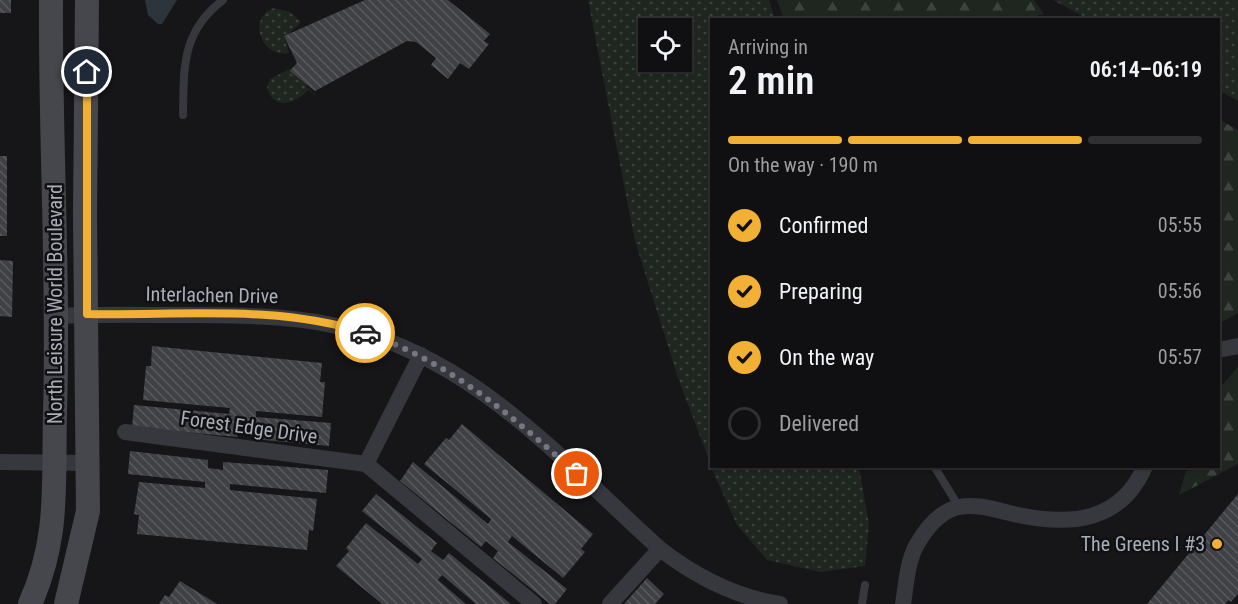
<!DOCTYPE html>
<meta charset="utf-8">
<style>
:root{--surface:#101012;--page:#1e1e20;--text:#f1f3f6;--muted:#9c9d9f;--line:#303032;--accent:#f2b134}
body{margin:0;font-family:"Roboto Condensed",sans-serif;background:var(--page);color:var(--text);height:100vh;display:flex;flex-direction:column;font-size:22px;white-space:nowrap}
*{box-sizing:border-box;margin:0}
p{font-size:20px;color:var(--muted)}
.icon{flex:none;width:33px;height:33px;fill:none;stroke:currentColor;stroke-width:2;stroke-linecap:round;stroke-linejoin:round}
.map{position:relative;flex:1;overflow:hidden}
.drawer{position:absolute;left:710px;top:18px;width:510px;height:450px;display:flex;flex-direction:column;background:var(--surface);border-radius:0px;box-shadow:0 2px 4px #0004,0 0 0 2px var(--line)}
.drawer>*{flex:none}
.fabs{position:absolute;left:638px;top:18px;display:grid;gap:12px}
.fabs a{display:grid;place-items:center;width:54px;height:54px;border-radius:0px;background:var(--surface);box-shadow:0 2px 4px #0004,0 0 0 2px var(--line);font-size:30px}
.pin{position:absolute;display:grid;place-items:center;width:51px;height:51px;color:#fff;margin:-26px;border:3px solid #fff;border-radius:50%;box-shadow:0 2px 6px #0007}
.courier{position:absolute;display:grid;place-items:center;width:60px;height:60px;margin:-30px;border:4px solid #f2b134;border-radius:50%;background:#fff;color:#222;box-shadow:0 2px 8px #0007}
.headline em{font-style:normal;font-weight:600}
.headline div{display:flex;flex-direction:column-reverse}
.headline{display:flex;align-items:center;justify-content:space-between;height:102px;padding:0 18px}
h1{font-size:39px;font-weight:600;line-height:45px}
.bar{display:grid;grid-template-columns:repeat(4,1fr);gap:9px 6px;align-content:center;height:72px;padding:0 18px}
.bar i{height:8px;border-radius:4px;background:var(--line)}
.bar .current{background:var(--accent)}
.bar p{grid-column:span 4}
ol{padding:0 18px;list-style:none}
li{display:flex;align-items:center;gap:18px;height:66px}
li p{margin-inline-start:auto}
li .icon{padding:6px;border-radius:50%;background:var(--accent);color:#111;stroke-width:4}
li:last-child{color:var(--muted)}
li i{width:33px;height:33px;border:3px solid var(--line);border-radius:50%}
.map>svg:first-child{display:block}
.green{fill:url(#green-dots);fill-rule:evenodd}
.forest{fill:url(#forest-firs)}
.water{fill:#2c353c}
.building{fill:url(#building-back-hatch)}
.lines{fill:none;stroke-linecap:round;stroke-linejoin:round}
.lane{stroke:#37383d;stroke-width:8}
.street{stroke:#37383d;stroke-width:16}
.secondary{stroke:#45474d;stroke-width:24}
.done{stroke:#757880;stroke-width:6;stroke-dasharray:0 10.8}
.route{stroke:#f2b134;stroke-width:8}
.poi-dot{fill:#f2b134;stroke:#111113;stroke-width:2}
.labels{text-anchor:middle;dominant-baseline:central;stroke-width:5;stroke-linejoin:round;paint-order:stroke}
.street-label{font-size:20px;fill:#a8adb8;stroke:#111113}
.poi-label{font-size:20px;fill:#a8adb8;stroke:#111113;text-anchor:end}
</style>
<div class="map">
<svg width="1238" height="604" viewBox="0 0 1238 604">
<defs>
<pattern id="green-dots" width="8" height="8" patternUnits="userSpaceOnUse" patternTransform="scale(1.5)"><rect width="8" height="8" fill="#1e261f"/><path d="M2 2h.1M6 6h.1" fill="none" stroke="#3c433d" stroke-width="1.8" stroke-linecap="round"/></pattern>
<pattern id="forest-firs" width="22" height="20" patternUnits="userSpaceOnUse" patternTransform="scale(1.5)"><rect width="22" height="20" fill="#1e261f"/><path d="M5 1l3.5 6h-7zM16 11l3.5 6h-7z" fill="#3c433d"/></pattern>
<pattern id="building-back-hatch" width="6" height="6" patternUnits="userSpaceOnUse" patternTransform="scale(1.5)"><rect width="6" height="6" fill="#404145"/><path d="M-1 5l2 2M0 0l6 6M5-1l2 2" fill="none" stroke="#595a5e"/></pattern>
</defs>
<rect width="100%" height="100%" fill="#161618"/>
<path class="green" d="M588,0H769L775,19L711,20V465L678,378L635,241ZM681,28V62H648V28Z
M1053,0H1238V101L1218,90V20L1088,19Z
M274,8L290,12L301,22L285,38L289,53C262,59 246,18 274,8Z
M301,63L312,78L306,86L318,97L308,90C295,104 274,111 267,88L270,79Z
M711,467H859L869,525L865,566L821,572L767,560L737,525Z"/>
<path class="forest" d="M777,0H1034L1044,14L1022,20L784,19Z
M1218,119L1238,130V313L1218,324Z
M1238,367V464L1179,495L1187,467L1218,466V390Z"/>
<path class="water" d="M145,0H177L162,24H158L148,15Z"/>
<path class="building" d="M0,0H11V13H0Z
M365,0H448L490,34L484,41L489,44L469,69L460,63L448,79L431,65L436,58L416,42L407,41L315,91L290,71L297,63L284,36Z
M0,156H7V236H0Z
M0,260L13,261L12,317L0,316Z
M152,346L322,363L320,382H325L322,417L256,411V417L331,423L329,446L253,439V430L238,429L237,437L132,427L134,405L229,414L230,408L143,400L146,366H151Z
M462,424L593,534L581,549L585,552L563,578L512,536L508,542L567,589L555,604H550L493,558L498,551L486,541L481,547L400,481L413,462L488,524L491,519L424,464L446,438L449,440Z
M130,451L208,460V468L223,470V462L328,470L326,493L230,484V490L317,499L313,531L309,530L307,550L137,534L139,515L134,514L139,482L205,488V482L128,474Z
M376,494L437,543L431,551L443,560L449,553L511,604H476L442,575L438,580L466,604H382L336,566L349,551L346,548L366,523L418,564L422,559L362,511Z
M1238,494V594L1231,602L1229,600L1225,604H1147Z
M647,578L664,594L655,604H624Z
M180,581L217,604H159L165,595L169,597Z"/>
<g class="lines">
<path class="lane" d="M183,115C184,68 181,32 223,0
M934,466L959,507
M862,604L865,585"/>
<path class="street" d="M58,316C100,314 143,315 185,315C296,315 371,319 467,382C536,427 599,494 660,549C695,576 735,597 780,604
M1218,350L1238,346
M125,432L366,464L534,604
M0,462L89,463
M366,464L421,355
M610,604L660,549
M903,604C906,586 907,563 916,546C925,530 940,511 959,507C978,503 999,511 1018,515C1071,526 1121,522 1145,466"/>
<path class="secondary" d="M30,604C60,537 53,484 55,413C59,275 50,138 51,0
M66,604L88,511L85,214L87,0"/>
</g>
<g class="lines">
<path class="done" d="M365,333C449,361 512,416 577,474"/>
<path class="route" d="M87,72V314C178,316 277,304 365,333"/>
</g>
<circle class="poi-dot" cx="1217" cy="544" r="6"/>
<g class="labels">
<g class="street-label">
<text transform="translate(212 295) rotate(1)">Interlachen Drive</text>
<text transform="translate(55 304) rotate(-90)">North Leisure World Boulevard</text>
<text transform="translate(249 427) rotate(8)">Forest Edge Drive</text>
</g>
<g class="poi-label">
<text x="1205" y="544">The Greens I #3</text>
</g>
</g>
</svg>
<div class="fabs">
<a><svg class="icon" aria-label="locate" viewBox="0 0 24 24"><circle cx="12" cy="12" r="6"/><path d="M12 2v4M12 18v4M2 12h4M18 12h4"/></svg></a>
</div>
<div class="pin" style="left:577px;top:474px;background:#ea580c"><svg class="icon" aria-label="bag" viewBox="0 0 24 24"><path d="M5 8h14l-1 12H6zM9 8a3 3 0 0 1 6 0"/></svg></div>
<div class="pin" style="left:87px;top:72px;background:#1f2937"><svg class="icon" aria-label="home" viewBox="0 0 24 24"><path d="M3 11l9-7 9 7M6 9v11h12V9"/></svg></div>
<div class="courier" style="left:365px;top:333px"><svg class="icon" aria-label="car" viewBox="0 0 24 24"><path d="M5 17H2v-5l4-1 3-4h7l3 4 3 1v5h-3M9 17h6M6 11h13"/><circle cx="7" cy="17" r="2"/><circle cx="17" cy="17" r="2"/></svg></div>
<section class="drawer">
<div class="headline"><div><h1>2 min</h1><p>Arriving in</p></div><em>06:14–06:19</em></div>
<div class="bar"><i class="current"></i><i class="current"></i><i class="current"></i><i></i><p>On the way · 190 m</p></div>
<ol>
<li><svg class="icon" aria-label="check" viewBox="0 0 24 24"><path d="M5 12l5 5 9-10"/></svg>Confirmed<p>05:55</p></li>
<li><svg class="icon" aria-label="check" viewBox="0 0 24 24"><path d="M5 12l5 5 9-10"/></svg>Preparing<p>05:56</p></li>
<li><svg class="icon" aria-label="check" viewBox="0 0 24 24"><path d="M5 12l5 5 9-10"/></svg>On the way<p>05:57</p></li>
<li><i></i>Delivered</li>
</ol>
</section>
</div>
